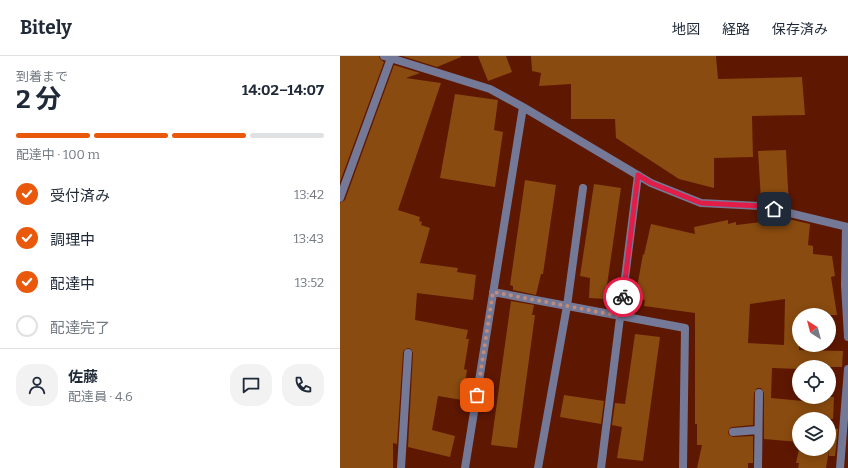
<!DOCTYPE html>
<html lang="ja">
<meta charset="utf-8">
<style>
:root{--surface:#fff;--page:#f2f2f3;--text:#1f2937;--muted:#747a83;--line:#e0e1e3;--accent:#ea580c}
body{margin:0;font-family:Bitter,"Noto Sans JP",serif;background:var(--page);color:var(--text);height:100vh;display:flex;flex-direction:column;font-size:15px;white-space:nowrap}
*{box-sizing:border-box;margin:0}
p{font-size:13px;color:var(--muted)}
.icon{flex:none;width:22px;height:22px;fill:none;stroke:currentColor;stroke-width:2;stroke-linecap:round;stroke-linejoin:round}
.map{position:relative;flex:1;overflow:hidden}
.side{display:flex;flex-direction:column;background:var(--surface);width:340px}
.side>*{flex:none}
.needle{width:26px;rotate:324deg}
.tools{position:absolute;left:452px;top:252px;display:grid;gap:8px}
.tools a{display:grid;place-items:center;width:44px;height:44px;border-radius:50%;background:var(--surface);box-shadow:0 2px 10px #0003;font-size:20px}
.pin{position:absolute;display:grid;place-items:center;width:34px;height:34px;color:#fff;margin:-17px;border-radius:8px;box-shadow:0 2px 6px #0006}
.courier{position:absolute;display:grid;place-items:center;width:40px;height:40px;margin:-20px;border:3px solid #e11d48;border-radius:50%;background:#fff;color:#222;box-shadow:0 1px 5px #0007}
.head em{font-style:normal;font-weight:700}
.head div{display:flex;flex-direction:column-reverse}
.head{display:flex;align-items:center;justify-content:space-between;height:68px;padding:0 16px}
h1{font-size:26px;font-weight:700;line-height:30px}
.bar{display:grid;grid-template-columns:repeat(4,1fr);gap:6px 4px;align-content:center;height:48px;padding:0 16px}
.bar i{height:5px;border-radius:3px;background:var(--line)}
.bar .on{background:var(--accent)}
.bar p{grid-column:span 4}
.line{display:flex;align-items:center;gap:10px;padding:0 16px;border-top:1px solid var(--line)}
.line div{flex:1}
.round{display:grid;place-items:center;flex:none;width:42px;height:42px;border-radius:16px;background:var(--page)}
ol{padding:0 16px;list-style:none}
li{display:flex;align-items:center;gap:12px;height:44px}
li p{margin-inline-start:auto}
li .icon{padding:4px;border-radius:50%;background:var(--accent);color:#fff;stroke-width:4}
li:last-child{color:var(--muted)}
li i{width:22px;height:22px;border:2px solid var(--line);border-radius:50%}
header{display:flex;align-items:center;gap:24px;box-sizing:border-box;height:56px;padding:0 20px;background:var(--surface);border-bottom:1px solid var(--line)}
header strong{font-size:19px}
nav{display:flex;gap:22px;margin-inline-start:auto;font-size:14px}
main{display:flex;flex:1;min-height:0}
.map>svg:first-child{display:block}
.building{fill:#894b0f;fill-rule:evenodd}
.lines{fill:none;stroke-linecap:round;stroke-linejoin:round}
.minor{stroke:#747998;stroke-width:8}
.done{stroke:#c18b7a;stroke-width:4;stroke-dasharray:0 7.2}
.route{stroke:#e11d48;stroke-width:5}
</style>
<header>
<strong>Bitely</strong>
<nav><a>地図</a><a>経路</a><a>保存済み</a></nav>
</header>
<main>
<section class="side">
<div class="head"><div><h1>2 分</h1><p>到着まで</p></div><em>14:02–14:07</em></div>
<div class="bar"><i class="on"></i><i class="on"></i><i class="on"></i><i></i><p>配達中 · 100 m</p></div>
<ol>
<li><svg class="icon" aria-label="check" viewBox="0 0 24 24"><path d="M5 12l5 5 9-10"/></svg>受付済み<p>13:42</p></li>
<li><svg class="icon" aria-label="check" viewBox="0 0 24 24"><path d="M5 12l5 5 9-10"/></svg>調理中<p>13:43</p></li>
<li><svg class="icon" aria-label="check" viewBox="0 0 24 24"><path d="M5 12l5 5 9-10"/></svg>配達中<p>13:52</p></li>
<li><i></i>配達完了</li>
</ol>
<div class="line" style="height:72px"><a class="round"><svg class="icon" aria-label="person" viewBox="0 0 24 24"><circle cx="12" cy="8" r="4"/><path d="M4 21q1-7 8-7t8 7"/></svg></a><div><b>佐藤</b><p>配達員 · 4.6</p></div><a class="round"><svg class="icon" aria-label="chat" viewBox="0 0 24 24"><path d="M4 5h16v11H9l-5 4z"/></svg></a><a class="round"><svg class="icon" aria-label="phone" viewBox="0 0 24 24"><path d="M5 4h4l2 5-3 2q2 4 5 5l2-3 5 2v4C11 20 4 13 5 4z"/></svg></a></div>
</section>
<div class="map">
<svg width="508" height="412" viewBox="0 0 508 412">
<rect width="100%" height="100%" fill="#5e1700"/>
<path class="building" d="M0,0H39L40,3L44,6L0,126Z
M62,0H121V1L97,11Z
M138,0H166L172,16L148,25Z
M191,0H376L378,23L462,21L465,59L412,60L413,101L374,102V132L339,123L276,82L275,63H231V28L199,30L201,17L192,15Z
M54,9L80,17L66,22L101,27L58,154L80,161L79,165L82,166L81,169L90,172L80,207L118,212L117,216L136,219L133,244L77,237L75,264L128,274L126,283H129L124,313L127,314L122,344L98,340L92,374L115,380L110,401L68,391L73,297L71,293L68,292L64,294L63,297L57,388L53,387V412H0V147L5,144Z
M115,38L158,44L154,74L163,76L155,131L100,122Z
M446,94L449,151L421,144L418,95Z
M185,124L216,129L203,218H201L196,239L173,234V230L170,229Z
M254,128L281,132L265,243L249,242L250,222L240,220Z
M422,157L470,168L468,189L473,190V198L492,200L495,220L491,221L497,259H459V294L503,295L502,311H459V313L432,312L431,342L463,345V341H494L493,363H459V386L424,383V337L421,332H417L414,337L413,369L392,371L390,372L388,376L389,379L393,381L413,380V407H408V412H357L362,389H357V368H355V257L304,250L305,244L295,243L303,198L304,199L311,168L355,178L354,171L388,164V168L396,166V169L422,166ZM445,243L444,289L408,287L410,248Z
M171,245L194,249L192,259H195L177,392L151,389Z
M295,278L320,281L303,405L277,402L282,371L272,369L275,347L285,348Z
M224,339L264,345L261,368L220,361Z
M489,372L498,373L495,400H489V394L486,412H458L459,407H456L459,393H489Z"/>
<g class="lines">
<path class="minor" d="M44,0L150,33L183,51L311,127L361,147L420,150L508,171
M0,142L51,2
M506,171L505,229L508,281
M153,236L345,272L343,412
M393,376L418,374
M61,412L68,297
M125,412L183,51
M198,412L227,250L243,132
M261,412L298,119
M418,412L419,337
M500,412L508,313"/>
</g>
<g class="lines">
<path class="done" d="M137,339L153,236L280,260L283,241"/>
<path class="route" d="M283,241L298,119L311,127L361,147L420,150L434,153"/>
</g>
</svg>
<div class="tools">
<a><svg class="needle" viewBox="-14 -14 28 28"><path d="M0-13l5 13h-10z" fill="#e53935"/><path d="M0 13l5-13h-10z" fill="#747a83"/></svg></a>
<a><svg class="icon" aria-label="locate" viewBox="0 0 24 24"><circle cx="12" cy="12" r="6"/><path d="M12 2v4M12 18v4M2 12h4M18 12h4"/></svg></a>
<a><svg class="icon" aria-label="layers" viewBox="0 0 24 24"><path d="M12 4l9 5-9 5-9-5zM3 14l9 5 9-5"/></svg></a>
</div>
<div class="pin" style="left:137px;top:339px;background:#ea580c"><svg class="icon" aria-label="bag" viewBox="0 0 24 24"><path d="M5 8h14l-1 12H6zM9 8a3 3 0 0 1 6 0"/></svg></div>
<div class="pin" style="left:434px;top:153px;background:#1f2937"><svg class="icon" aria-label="home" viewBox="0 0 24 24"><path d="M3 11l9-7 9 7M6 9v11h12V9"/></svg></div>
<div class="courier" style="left:283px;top:241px"><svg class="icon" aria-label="bike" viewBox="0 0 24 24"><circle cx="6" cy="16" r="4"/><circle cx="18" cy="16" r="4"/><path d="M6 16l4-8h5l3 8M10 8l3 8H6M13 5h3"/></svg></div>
</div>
</main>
